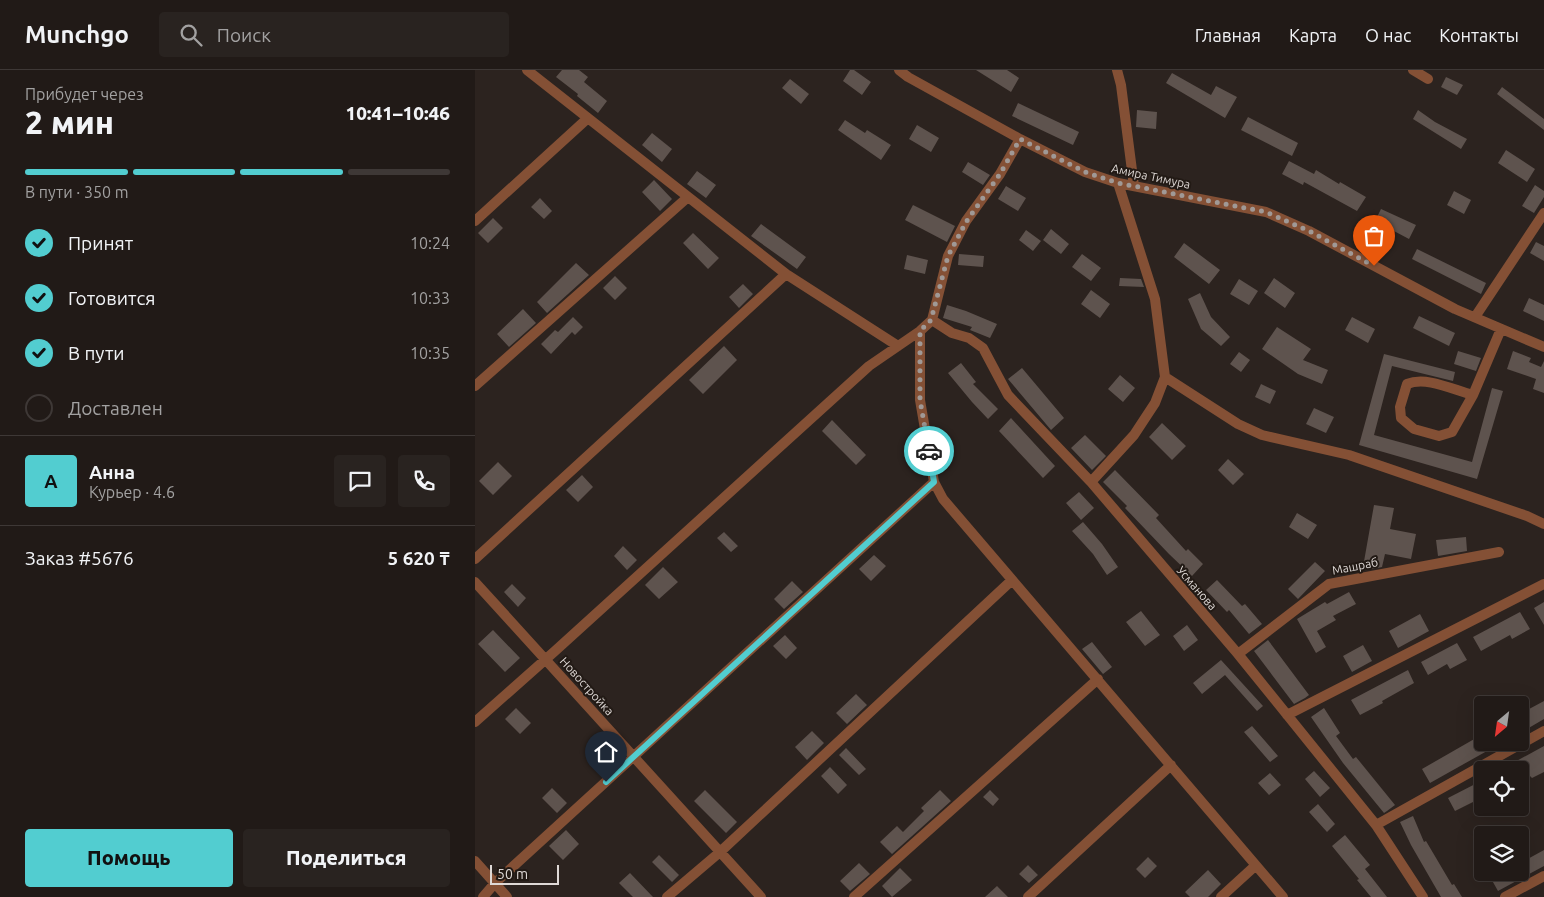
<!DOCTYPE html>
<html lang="ru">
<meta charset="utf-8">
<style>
:root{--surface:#211a17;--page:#292320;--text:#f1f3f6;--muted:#a2a1a1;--line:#3e3836;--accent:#52cdd0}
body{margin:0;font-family:Ubuntu,sans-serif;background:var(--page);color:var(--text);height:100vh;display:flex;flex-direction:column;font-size:19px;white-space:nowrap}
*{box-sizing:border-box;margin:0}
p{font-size:16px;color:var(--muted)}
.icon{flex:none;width:28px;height:28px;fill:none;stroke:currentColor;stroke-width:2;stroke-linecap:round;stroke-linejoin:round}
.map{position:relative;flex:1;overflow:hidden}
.sheet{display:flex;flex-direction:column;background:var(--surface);width:475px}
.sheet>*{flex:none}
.needle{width:32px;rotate:209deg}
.controls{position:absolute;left:999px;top:626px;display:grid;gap:10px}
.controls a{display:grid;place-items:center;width:55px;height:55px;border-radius:5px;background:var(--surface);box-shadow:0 5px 20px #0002,0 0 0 1px var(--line);font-size:25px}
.scale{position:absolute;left:15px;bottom:12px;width:69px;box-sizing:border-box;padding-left:5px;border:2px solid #dfd9d6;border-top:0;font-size:14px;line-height:18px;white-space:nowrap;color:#dfd9d6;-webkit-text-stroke:4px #221a15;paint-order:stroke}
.pin{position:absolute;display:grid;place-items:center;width:42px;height:42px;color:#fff;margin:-51px -21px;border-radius:50% 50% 50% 0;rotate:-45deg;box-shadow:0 0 5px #0007}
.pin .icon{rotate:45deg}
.courier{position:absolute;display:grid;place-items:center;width:50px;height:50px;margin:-25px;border:4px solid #52cdd0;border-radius:50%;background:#fff;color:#222;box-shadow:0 1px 6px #0007}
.head em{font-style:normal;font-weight:800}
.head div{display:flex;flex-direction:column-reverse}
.head{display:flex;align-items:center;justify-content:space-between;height:85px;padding:0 25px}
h1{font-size:32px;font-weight:800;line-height:38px}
.bar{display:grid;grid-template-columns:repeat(4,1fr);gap:8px 5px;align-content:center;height:60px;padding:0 25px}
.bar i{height:6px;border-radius:4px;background:var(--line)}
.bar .on{background:var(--accent)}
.bar p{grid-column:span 4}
.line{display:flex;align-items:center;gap:12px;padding:0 25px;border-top:1px solid var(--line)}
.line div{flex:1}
.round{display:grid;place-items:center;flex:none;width:52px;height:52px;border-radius:5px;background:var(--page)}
ol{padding:0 25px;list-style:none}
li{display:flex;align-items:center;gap:15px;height:55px}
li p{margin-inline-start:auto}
li .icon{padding:5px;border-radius:50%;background:var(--accent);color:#111;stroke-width:4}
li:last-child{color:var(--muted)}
li i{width:28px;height:28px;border:2px solid var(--line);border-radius:50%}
.action{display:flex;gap:10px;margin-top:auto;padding:10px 25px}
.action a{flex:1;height:58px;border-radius:5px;background:var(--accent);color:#111;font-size:20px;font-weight:800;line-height:58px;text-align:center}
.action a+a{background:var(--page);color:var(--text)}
header{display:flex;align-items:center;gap:30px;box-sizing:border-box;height:70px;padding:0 25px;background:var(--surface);border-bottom:1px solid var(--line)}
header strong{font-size:24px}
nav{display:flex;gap:28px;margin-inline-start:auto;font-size:18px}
.search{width:350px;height:45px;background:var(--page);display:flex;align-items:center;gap:12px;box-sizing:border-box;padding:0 18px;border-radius:5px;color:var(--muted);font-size:19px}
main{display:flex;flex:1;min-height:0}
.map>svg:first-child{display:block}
.building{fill:#5e534e}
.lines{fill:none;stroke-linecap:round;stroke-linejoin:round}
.minor{stroke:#845035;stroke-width:10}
.done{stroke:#a09996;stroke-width:5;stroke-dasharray:0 9}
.route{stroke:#52cdd0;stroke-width:6}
.labels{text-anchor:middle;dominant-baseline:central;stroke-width:4;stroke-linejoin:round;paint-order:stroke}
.street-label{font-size:12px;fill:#dfd9d6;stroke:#221a15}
</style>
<header>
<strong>Munchgo</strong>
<div class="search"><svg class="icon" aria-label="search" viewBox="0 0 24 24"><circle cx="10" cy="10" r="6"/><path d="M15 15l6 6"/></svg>Поиск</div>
<nav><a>Главная</a><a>Карта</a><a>О нас</a><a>Контакты</a></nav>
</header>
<main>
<section class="sheet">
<div class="head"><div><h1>2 мин</h1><p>Прибудет через</p></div><em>10:41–10:46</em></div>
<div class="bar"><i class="on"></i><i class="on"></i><i class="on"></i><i></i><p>В пути · 350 m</p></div>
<ol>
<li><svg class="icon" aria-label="check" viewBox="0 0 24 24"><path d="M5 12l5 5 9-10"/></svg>Принят<p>10:24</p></li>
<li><svg class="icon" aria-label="check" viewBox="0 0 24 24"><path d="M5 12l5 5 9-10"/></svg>Готовится<p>10:33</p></li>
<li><svg class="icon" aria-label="check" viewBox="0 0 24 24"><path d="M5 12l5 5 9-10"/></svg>В пути<p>10:35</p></li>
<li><i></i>Доставлен</li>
</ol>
<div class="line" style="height:90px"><b class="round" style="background:var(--accent);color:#111">А</b><div><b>Анна</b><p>Курьер · 4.6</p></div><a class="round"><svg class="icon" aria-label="chat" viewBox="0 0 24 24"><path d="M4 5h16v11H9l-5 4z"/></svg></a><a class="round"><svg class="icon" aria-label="phone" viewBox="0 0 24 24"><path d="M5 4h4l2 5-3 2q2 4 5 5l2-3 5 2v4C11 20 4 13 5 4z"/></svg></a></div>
<div class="line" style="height:65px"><div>Заказ #5676</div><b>5 620 ₸</b></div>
<div class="action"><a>Помощь</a><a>Поделиться</a></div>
</section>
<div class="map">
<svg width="1069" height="827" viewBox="0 0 1069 827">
<rect width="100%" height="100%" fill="#2c231f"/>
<path class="building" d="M87,0H104L113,7L109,12L132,31L123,43L102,26L103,24L81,7Z
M375,0H379L396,12L387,25L368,11Z
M501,0H532L544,8L536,22Z
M697,3L736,25L741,16L762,27L750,48L691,13Z
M971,7L988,15L982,25L966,17Z
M315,9L334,24L326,34L307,18Z
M1027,17L1069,49V60L1022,24Z
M543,33L604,62L598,75L537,46Z
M662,40L682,42L681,59L661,57Z
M943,40L960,52L992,69L986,79L938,49Z
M773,47L823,73L817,86L766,60Z
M370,50L390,63L392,60L416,75L406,90L363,60Z
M442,55L464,68L456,82L434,69Z
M177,63L197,79L187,92L167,75Z
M1031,80L1060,99L1052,112L1023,93Z
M814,91L839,104L841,100L864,114L865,112L891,127L882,141L829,112L828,115L807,104Z
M493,92L515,105L508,115L487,102Z
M222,101L241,115L231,128L212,114Z
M179,110L197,129L185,141L167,122Z
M1060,115L1069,121V127L1059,143L1047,136Z
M531,116L551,128L543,141L523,129Z
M979,121L996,130L989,144L972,135Z
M65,128L77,141L69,149L56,137Z
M438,135L480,156L472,172L430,150Z
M906,139L941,155L934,169L900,151Z
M18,148L28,158L13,173L3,163Z
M286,154L331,187L322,199L276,166Z
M576,159L594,174L586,184L568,170Z
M551,160L566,171L558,181L544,170Z
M218,163L244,188L233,199L208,173Z
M1061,172L1069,176V191L1055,183Z
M709,173L745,200L734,214L699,187Z
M942,179L1011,213L1006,224L937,189Z
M484,184L509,186L508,197L483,195Z
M607,184L626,198L616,211L597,197Z
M432,185L453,190L450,204L429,199Z
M101,193L114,205L72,243L62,232Z
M140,206L152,218L140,230L128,218Z
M645,208L666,209L669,217L644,216Z
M799,208L820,223L810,238L789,223Z
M764,209L783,221L774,235L755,224Z
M268,214L278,224L264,238L254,227Z
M616,220L635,234L625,248L606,234Z
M725,223L736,247L755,267L746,276L726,259L713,229Z
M1054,228L1069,235V251L1048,241Z
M472,235L491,241L522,254L515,268L495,260L497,257L468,248Z
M48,239L61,253L34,277L22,264Z
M944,246L980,263L974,276L938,258Z
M98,247L108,257L100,265L97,262L76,284L66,274L80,260L83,262Z
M877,247L900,259L893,273L870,260Z
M802,257L836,279L828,290L853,300L847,314L823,304L787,279Z
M249,276L262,290L228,324L214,310Z
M983,281L1006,288L1001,301L979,294Z
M1038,281L1056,288L1054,292L1066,297L1069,291V323L1058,319L1061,309L1032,299Z
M764,282L775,290L766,302L755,294Z
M909,284L980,302L978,311L917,296L899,365L997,392L1017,318L1028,321L1002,409L884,375Z
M486,293L501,312L498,314L523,339L513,349L497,332L473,303Z
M547,298L589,348L576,360L533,309Z
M645,305L660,318L648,332L633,319Z
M786,314L801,321L795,334L780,327Z
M839,338L859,347L851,363L831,354Z
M536,348L580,396L568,408L524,361Z
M357,350L391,385L381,395L347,361Z
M687,353L711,376L697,390L674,367Z
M610,365L631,386L617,400L596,378Z
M753,389L769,404L758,415L743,400Z
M23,392L37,406L18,425L4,411Z
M640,400L684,445L681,448L711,481L713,479L728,494L717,506L694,484L650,438L652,436L628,412Z
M107,405L118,417L103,432L91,420Z
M604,422L619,438L606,450L591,433Z
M899,435L919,438L915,459L941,464L936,489L910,484L907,497L898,499L888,497Z
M822,443L842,455L833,469L814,457Z
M608,452L627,474L643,497L632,505L618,484L597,461Z
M249,462L263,476L256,482L242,468Z
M991,467L992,481L963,486L961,470Z
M148,476L162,490L152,500L139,486Z
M399,485L411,496L396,511L384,499Z
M840,492L850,501L823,529L813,519Z
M188,497L203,512L184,529L170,515Z
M742,510L767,536L770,534L787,554L774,564L754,540L752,542L731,520Z
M317,511L328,522L309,539L299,529Z
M37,514L51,528L43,537L29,522Z
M874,522L881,534L858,546L861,550L842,561L851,577L841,583L822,549L850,532L852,534Z
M1069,532V555L1059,538Z
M666,541L685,565L670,576L651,552Z
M1045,542L1055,559L1037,569L1035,565L1006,581L998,567Z
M945,544L954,561L923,578L914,561Z
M712,555L723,570L709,581L698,566Z
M18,560L45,588L30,602L3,574Z
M310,565L322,578L311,589L298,576Z
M793,570L834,625L830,628L819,634L779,581Z
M617,572L637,597L628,604L607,579Z
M982,573L992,590L975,599L972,594L953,605L946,592Z
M888,575L897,591L877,602L868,586Z
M746,590L788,636L782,641L750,605L727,624L718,613Z
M933,600L939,613L907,631L908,633L885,645L876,630Z
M381,624L392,635L372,654L361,643Z
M1069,631V649L1045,663V644Z
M41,638L56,653L45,664L30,649Z
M849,638L865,663L861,666L878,689L881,687L920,735L912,741L909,743L868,693L836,647Z
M777,656L803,686L795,692L769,662Z
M337,661L349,673L332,690L320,677Z
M1008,664V672H1028L955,713L947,699Z
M1069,676V702L1057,708L1055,706L1045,711V700H1025Z
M371,678L391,699L384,705L364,685Z
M355,697L372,715L363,724L346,706Z
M839,701L855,718L845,727L830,709Z
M795,703L806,715L794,725L783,713Z
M1008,710V727L980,741L973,728Z
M77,718L92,733L82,743L67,728Z
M230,720L262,752L251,763L219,731Z
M465,720L476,731L417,784L405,772L422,756L428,762L449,741L446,738Z
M515,720L524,729L518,736L508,727Z
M843,734L860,754L852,762L834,742Z
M938,746L949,772L951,771L977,815L979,814L987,827H966L936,775L925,752Z
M91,760L104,774L88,790L74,776Z
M870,765L895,795L890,799L912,827H896L882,810L884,809L857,776Z
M1069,780V796L1023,821L1014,805L1020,802H1052L1047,792Z
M184,785L204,805L197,812L177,792Z
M673,787L682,796L670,808L661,799Z
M384,793L395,804L375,821L365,811Z
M553,795L563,805L554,813L544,804Z
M425,798L437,810L417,827L407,816Z
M733,800L746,814L733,827H715L710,822Z
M155,803L178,827H158L144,813Z
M522,816L533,827H510Z"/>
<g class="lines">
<path class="minor" d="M52,0L311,204L423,276
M424,0L433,7L545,69L610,102L643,113L791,142L834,161L980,239L1069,277
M642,0L646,15L659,116
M938,0L953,9
M0,151L113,48
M1000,247L1069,143
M457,250L477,263L494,268L508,278L533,325L616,412L763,584L901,755L948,827
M445,261V330L459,412L468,429L808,827
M690,307L763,354L787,365L874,385L1052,446L1069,454
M0,316L213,127
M998,325C978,320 952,306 932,314L925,337L926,348L939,359L964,366L977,362L998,325L1026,259
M616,412L659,365L680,333L690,307L680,229L643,113
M0,489L311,204
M0,512L286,827
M763,584L854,514L1024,482
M812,645L1069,514
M0,652L80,581L394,296L445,261L457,250L473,186L491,151L525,104L545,69
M901,755L1069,661
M0,791L32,827
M8,827L20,813L459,412
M192,827L245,782L536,511
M379,827L623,609
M553,827L696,695
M746,827L780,796
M1030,827L1069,806"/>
</g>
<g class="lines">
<path class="done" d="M454,381L445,330V261L456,250L473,186L491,152L525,104L545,69L610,102L643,113L791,142L834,161L899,196"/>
<path class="route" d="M131,712L459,412L454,381"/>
</g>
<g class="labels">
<g class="street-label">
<text transform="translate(676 106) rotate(12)">Амира Тимура</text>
<text transform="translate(880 496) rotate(-11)">Машраб</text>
<text transform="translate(722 518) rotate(49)">Усманова</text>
<text transform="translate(112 616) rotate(48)">Новостройка</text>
</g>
</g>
</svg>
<div class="controls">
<a><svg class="needle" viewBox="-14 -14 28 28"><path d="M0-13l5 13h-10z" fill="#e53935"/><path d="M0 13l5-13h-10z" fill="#a2a1a1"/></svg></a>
<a><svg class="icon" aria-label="locate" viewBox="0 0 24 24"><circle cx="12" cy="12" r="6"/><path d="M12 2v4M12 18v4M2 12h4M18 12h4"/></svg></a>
<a><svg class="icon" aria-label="layers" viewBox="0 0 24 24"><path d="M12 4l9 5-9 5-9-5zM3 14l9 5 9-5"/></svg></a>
</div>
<div class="scale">50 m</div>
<div class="pin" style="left:899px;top:196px;background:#ea580c"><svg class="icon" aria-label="bag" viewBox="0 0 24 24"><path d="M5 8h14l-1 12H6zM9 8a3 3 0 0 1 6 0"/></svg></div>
<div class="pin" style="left:131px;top:712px;background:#1f2937"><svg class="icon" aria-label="home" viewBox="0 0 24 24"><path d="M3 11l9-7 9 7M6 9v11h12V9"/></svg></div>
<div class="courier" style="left:454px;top:381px"><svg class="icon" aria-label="car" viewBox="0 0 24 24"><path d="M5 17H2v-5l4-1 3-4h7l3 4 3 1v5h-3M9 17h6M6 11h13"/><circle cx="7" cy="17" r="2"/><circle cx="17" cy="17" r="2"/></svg></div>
</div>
</main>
